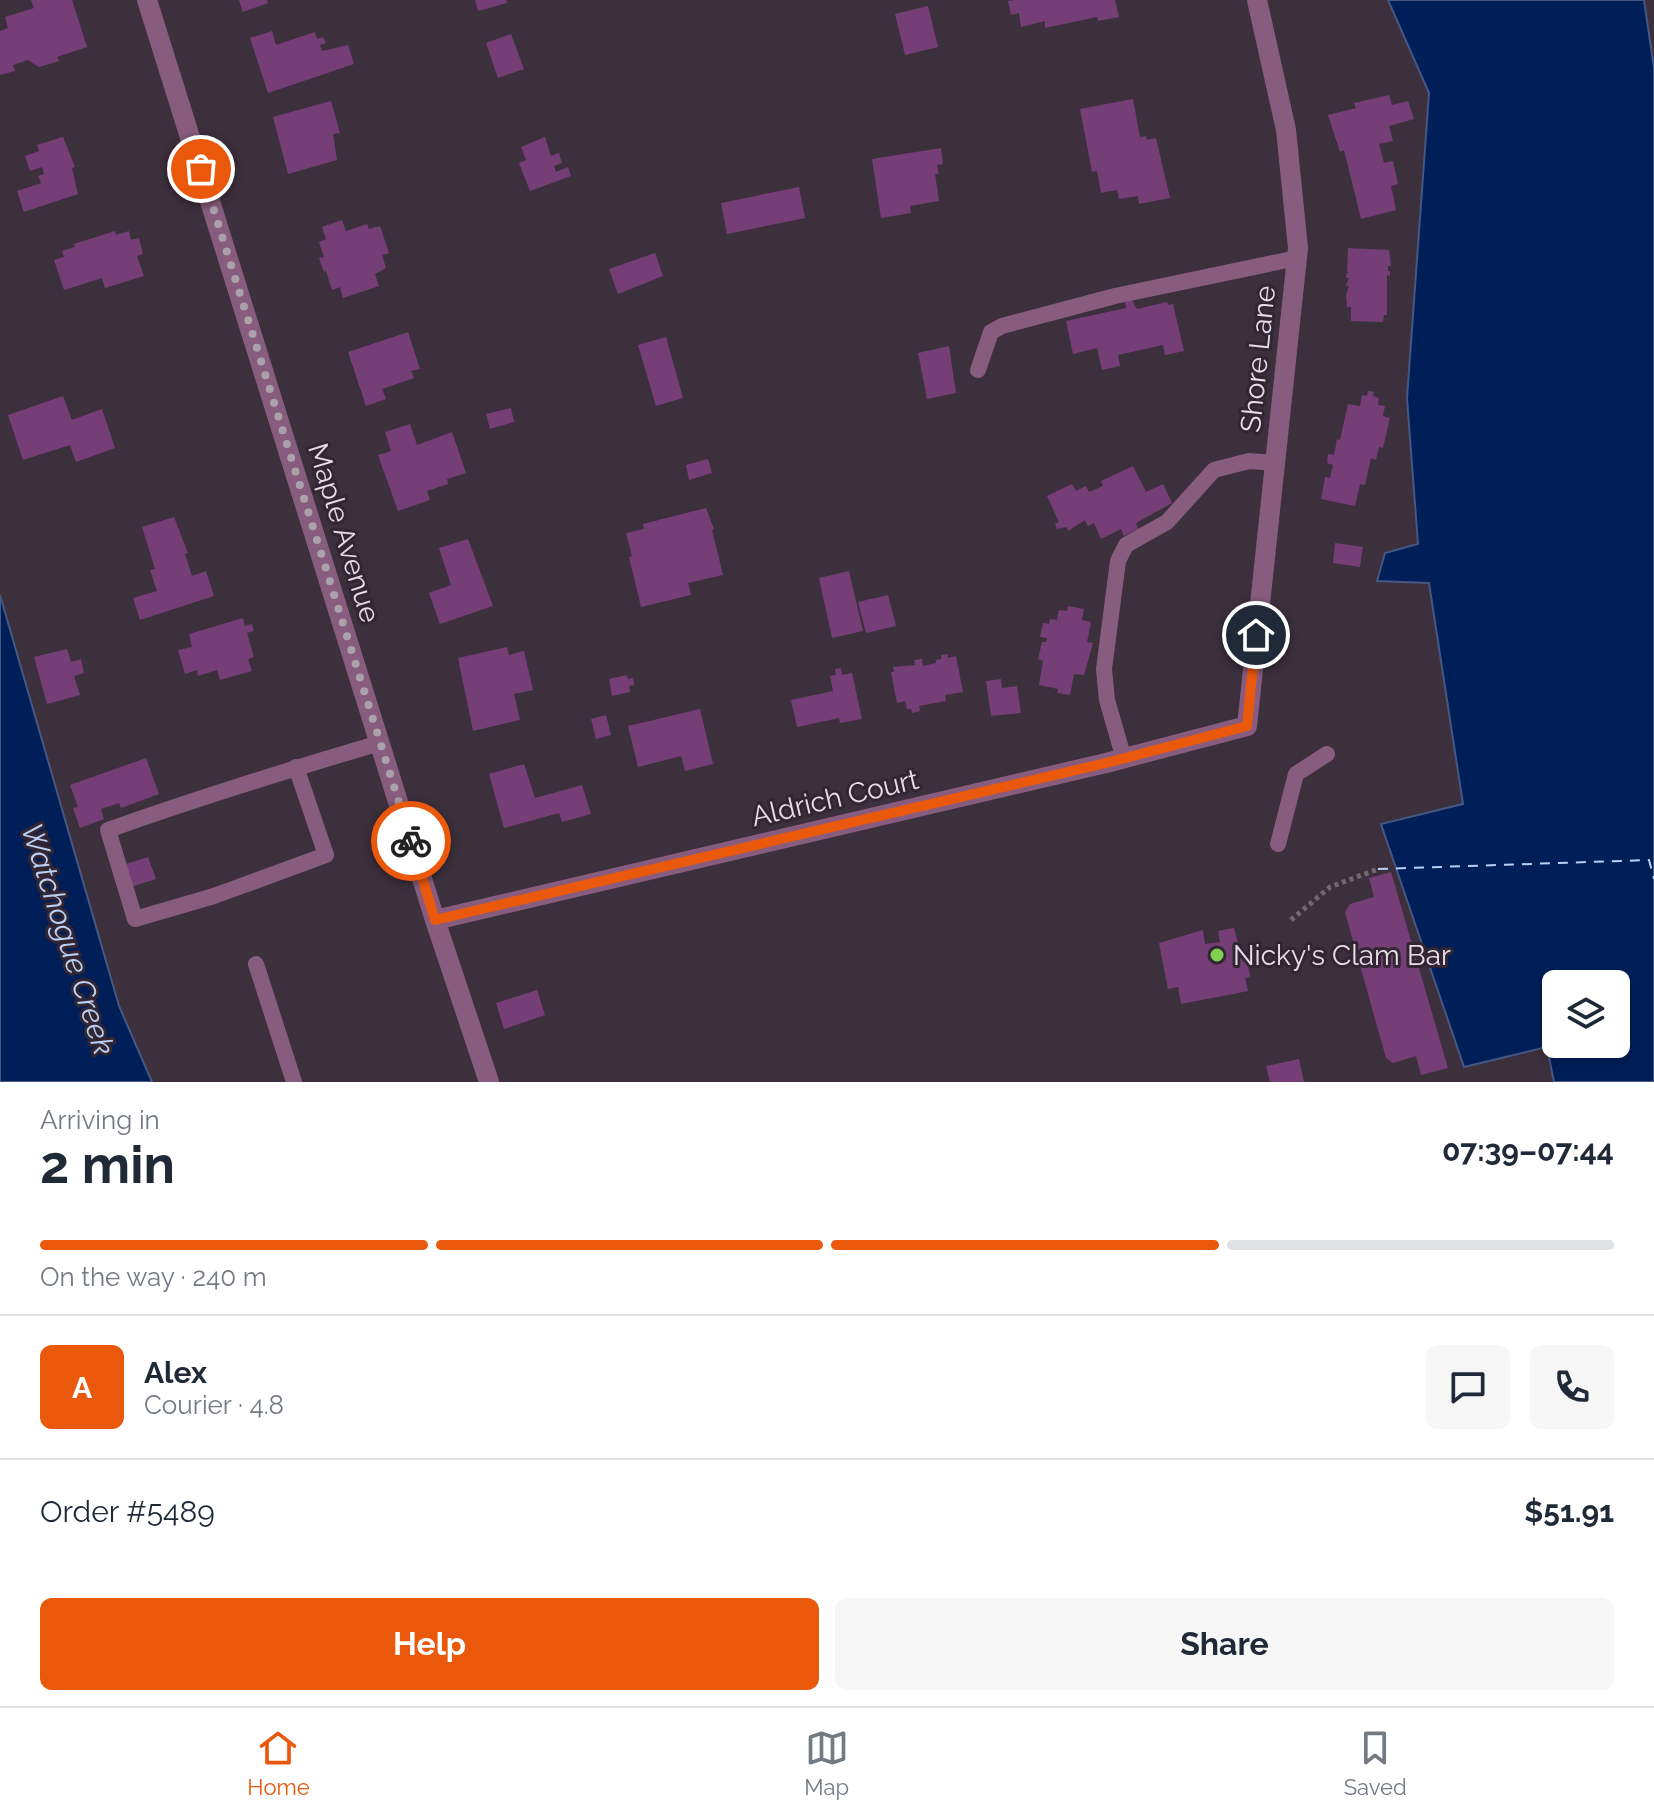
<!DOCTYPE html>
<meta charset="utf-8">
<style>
:root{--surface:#fff;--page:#f6f6f7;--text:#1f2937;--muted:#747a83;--line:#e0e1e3;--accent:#ea580c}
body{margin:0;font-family:Raleway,sans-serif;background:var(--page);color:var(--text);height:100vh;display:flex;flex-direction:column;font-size:30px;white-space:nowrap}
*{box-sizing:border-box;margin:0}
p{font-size:26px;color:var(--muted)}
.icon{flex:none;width:44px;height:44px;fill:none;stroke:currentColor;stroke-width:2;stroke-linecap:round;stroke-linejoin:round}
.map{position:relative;height:1082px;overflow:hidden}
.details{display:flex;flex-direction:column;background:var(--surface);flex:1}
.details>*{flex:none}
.tools{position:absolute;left:1542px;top:970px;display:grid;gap:16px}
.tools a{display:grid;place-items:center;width:88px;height:88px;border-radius:12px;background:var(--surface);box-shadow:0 4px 12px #0003;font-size:40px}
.pin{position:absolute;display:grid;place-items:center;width:68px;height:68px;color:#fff;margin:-34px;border:4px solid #fff;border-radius:50%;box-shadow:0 2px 8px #0007}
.courier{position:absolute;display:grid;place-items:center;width:80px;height:80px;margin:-40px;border:6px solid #ea580c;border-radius:50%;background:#fff;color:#222;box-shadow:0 2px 10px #0007}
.summary em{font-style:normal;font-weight:700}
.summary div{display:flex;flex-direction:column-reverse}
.summary{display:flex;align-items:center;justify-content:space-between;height:136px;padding:0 40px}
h1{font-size:52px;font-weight:700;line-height:60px}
.bar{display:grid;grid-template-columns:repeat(4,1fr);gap:12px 8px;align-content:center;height:96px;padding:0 40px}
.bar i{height:10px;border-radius:6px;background:var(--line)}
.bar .on{background:var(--accent)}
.bar p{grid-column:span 4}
.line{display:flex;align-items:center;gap:20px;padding:0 40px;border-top:2px solid var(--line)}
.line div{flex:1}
.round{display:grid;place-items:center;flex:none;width:84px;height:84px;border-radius:12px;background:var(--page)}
.action{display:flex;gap:16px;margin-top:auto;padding:16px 40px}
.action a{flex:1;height:92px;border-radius:12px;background:var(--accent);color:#fff;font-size:32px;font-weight:700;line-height:92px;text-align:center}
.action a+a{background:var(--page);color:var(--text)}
.menu{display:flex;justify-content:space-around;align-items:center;height:112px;border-top:2px solid var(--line);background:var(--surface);font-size:22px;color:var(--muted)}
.menu a{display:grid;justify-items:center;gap:4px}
.menu .on{color:var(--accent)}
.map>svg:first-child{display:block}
.water{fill:#001e58;stroke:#455883;stroke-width:2;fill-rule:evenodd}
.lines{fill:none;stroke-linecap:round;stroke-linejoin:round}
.ferry{stroke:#bad0f5;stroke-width:2;stroke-dasharray:10 8;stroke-linecap:butt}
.building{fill:#753e77}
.path{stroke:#746874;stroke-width:5;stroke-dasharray:4 4;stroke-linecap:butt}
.service{stroke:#885c7f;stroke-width:16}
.minor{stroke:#885c7f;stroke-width:20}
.done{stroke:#aba1ab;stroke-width:8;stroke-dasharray:0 14.4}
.route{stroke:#ea580c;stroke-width:10}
.poi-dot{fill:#82d04f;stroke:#332633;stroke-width:3}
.labels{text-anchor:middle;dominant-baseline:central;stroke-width:6;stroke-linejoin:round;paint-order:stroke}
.street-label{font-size:28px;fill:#e6dee6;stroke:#332633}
.poi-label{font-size:28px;fill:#e6dee6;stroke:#332633;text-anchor:start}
.water-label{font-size:30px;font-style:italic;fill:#bad0f5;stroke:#332633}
</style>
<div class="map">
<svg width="1654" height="1082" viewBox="0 0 1654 1082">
<rect width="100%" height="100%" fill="#3d303d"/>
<path class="water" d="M1388,0H1644L1654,68V1082H1554L1547,1047L1464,1067L1381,824L1463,804L1429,583L1377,581L1385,553L1418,544L1407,398L1429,93ZM1616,984V1044H1556V984Z
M0,595L119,1006L152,1082H0Z"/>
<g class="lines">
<path class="ferry" d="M1378,869L1649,860L1654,879"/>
</g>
<path class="building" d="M31,0H72L87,47L57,57L59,61L39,67L28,60L13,65L15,71L0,75V31L8,28L5,17L34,8Z
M239,0H267L268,3L243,12Z
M475,0H506L507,3L478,11Z
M1014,0H1115L1119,17L1098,21L1097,17L1045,28V21L1021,27L1019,13L1011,15L1008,1Z
M928,6L938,47L905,55L895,14Z
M272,31L276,45L315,32L317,39L323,37L326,43L320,45L322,51L348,45L354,64L268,93L250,38Z
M511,34L524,69L498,78L486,43Z
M1389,95L1392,105L1408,101L1414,119L1389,126L1393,141L1379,144L1384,163L1393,161L1398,184L1391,186L1396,210L1361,219L1344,150L1340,152L1328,115L1356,108L1354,103Z
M1133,99L1140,137L1146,136L1147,140L1156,138L1170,198L1139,204L1138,196L1119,199L1117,190L1101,193L1097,171L1092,172L1080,109Z
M331,101L340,133L333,134L337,160L288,174L273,117Z
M63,137L75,167L72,168L78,194L24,212L17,191L41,183L38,176L44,174L42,167L30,171L25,156L39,151L37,145Z
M545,137L551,156L559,153L562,163L554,166L556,172L568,167L571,176L530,191L519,163L526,160L521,147Z
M941,148L943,164L937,165L939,174H935L939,201L910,206L911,213L881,218L872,159Z
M799,187L805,218L727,234L721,203Z
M342,220L346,231L367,224L369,229L380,226L389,253L382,255L386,268L375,274L379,286L343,298L340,287L332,290L326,271L324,272L319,258L324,257L319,242L326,239L322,227Z
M115,231L116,235L129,231L131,240L139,238L143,254L137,256L144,276L105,288L102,278L64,290L54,260L64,257L62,251L75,247L74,244Z
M1348,248L1389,250L1391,266H1388V271H1390V276L1387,275V315H1384L1383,322L1351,321V307H1347L1346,295L1349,286H1346L1349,278H1346V274L1349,272H1347Z
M655,253L663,276L618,294L609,269Z
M1132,300L1137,309L1167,302L1168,305L1173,304L1184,351L1165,355L1163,345L1118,355L1120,366L1102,370L1097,348L1073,354L1066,321L1126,308L1125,302Z
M408,332L420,369L411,371L414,378L382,389L386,399L366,406L348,352Z
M666,337L683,398L656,406L638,345Z
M949,346L956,393L927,399L918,353Z
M1368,391L1374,392L1373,396L1379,398L1378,405L1385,406L1383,416L1390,418L1383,448L1379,447L1376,460L1371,458L1365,485L1360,484L1355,506L1321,499L1325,477L1330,478L1333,465L1327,463L1328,454L1334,455L1337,439L1340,440L1348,404L1360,406L1362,395L1367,396Z
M63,396L72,420L102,409L115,448L76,462L70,445L23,460L8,415Z
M511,408L514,422L490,429L486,414Z
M410,424L417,445L452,432L466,473L447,479L448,484L427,491L430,500L398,511L378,455L391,451L385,432Z
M708,459L712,473L689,480L686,465Z
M1133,466L1146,492L1163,484L1172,503L1136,523L1138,529L1124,536L1121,529L1101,539L1094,523L1088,526L1085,520L1068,531L1067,527L1057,529L1055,524L1059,522L1047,496L1072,484L1076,491L1086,486L1089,492L1103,486L1101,481Z
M706,508L714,529L712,530L723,575L688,583L691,595L641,607L629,557L632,556L626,533L644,529L643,524Z
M174,517L188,553L185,554L192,576L206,571L214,596L140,620L133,598L157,591L150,570L155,569L142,527Z
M468,539L493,606L440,624L429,593L451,585L439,548Z
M1335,543L1363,547L1360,567L1333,563Z
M849,571L863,631L832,638L819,578Z
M888,595L896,626L866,633L858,602Z
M1068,606L1084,609L1082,620L1091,622L1087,642L1093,643L1084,675L1074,674L1070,695L1057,693L1058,689L1039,685L1043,661L1038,659L1042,642H1046L1047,638L1040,637L1043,623L1049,624L1050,619L1057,620L1059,610L1067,611Z
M243,618L245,626L252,624L254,631L247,633L254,657L248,659L252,671L220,680L217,670L198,676L197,670L185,674L178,650L192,647L189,634Z
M507,647L509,655L524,651L533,690L514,694L520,720L473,731L458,658Z
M67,649L71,662L81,659L84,673L74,676L80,695L47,704L34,657Z
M948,654V658L956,656L963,692L945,695L946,701L919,706L920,711L912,713L911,709H907L905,701L897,703L891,672H894L893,667L915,665L914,660L922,659L923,666L936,663V660L941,659V655Z
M841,668L842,675L852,673L862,719L840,723L839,718L797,727L791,700L833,691L830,676L836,675L835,669Z
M627,675L628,679L633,678L634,685L629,686L630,692L612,696L609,679Z
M1001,679L1002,688L1017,686L1021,713L991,716L986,681Z
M700,709L713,764L685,771L681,756L638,767L628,726Z
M606,715L611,735L596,739L591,719Z
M146,758L159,794L121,808L119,803L101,809L104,819L80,828L73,808L78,807L70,785Z
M524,764L535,798L582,785L591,814L562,822L559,813L504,828L489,774Z
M148,857L156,879L131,887L123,865Z
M1391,872L1448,1068L1421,1075L1416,1056L1393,1063L1386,1058L1345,912L1350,904L1374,897L1369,878Z
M1234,928L1243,962L1247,961L1250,977L1245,978L1248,991L1181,1004L1178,987L1168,989L1159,943L1203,930L1205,944L1220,942L1218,931Z
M537,990L545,1015L504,1029L496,1003Z
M1299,1059L1304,1082H1270L1266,1066Z"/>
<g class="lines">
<path class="path" d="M1291,920L1330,887L1378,869"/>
<path class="service" d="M978,370L991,332L1002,326L1115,296L1297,258
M1124,759L1107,700L1104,669L1118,561L1126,545L1167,522L1214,470L1249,461L1275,463
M296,767L326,855L214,896L135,919L108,830C198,798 288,770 380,743
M1278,844L1296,774L1327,754
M256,964L294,1082"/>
<path class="minor" d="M147,0L435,920L489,1082
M435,920L1106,763L1247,726L1298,248L1286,130L1257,0"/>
</g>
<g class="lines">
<path class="done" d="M201,169L411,841"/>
<path class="route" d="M411,841L435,920L1106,763L1247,726L1256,635"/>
</g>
<circle class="poi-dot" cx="1217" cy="955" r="8"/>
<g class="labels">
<g class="street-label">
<text transform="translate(1258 359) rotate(-84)">Shore Lane</text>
<text transform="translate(344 533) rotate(73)">Maple Avenue</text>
<text transform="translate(835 798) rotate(-13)">Aldrich Court</text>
</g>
<g class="poi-label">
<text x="1233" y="955">Nicky's Clam Bar</text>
</g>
<g class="water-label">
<text transform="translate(68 939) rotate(72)">Watchogue Creek</text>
</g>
</g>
</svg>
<div class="tools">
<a><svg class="icon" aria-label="layers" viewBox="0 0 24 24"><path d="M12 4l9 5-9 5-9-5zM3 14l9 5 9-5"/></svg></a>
</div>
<div class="pin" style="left:201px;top:169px;background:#ea580c"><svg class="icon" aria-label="bag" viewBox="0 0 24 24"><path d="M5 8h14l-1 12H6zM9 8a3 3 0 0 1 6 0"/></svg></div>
<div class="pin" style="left:1256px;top:635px;background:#1f2937"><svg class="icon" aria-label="home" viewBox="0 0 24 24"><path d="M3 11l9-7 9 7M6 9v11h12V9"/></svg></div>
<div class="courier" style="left:411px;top:841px"><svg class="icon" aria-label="bike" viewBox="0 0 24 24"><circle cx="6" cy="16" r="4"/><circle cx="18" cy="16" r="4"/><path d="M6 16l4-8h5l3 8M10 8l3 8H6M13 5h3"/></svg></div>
</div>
<section class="details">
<div class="summary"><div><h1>2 min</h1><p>Arriving in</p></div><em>07:39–07:44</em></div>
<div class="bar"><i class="on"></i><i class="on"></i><i class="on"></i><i></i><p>On the way · 240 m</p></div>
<div class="line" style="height:144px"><b class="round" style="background:var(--accent);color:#fff">A</b><div><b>Alex</b><p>Courier · 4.8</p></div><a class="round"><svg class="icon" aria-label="chat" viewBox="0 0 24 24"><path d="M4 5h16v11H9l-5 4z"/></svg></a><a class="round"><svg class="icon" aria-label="phone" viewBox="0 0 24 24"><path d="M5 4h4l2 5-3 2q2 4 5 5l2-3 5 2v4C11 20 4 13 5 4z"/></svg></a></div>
<div class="line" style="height:104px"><div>Order #5489</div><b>$51.91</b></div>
<div class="action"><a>Help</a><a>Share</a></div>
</section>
<nav class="menu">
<a class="on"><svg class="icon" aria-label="home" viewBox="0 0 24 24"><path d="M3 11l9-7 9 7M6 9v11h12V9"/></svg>Home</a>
<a><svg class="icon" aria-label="map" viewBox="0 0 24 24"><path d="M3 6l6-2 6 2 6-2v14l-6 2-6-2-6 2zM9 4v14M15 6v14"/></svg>Map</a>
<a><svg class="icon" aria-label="saved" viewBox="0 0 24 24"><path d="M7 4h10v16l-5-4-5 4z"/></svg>Saved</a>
</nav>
